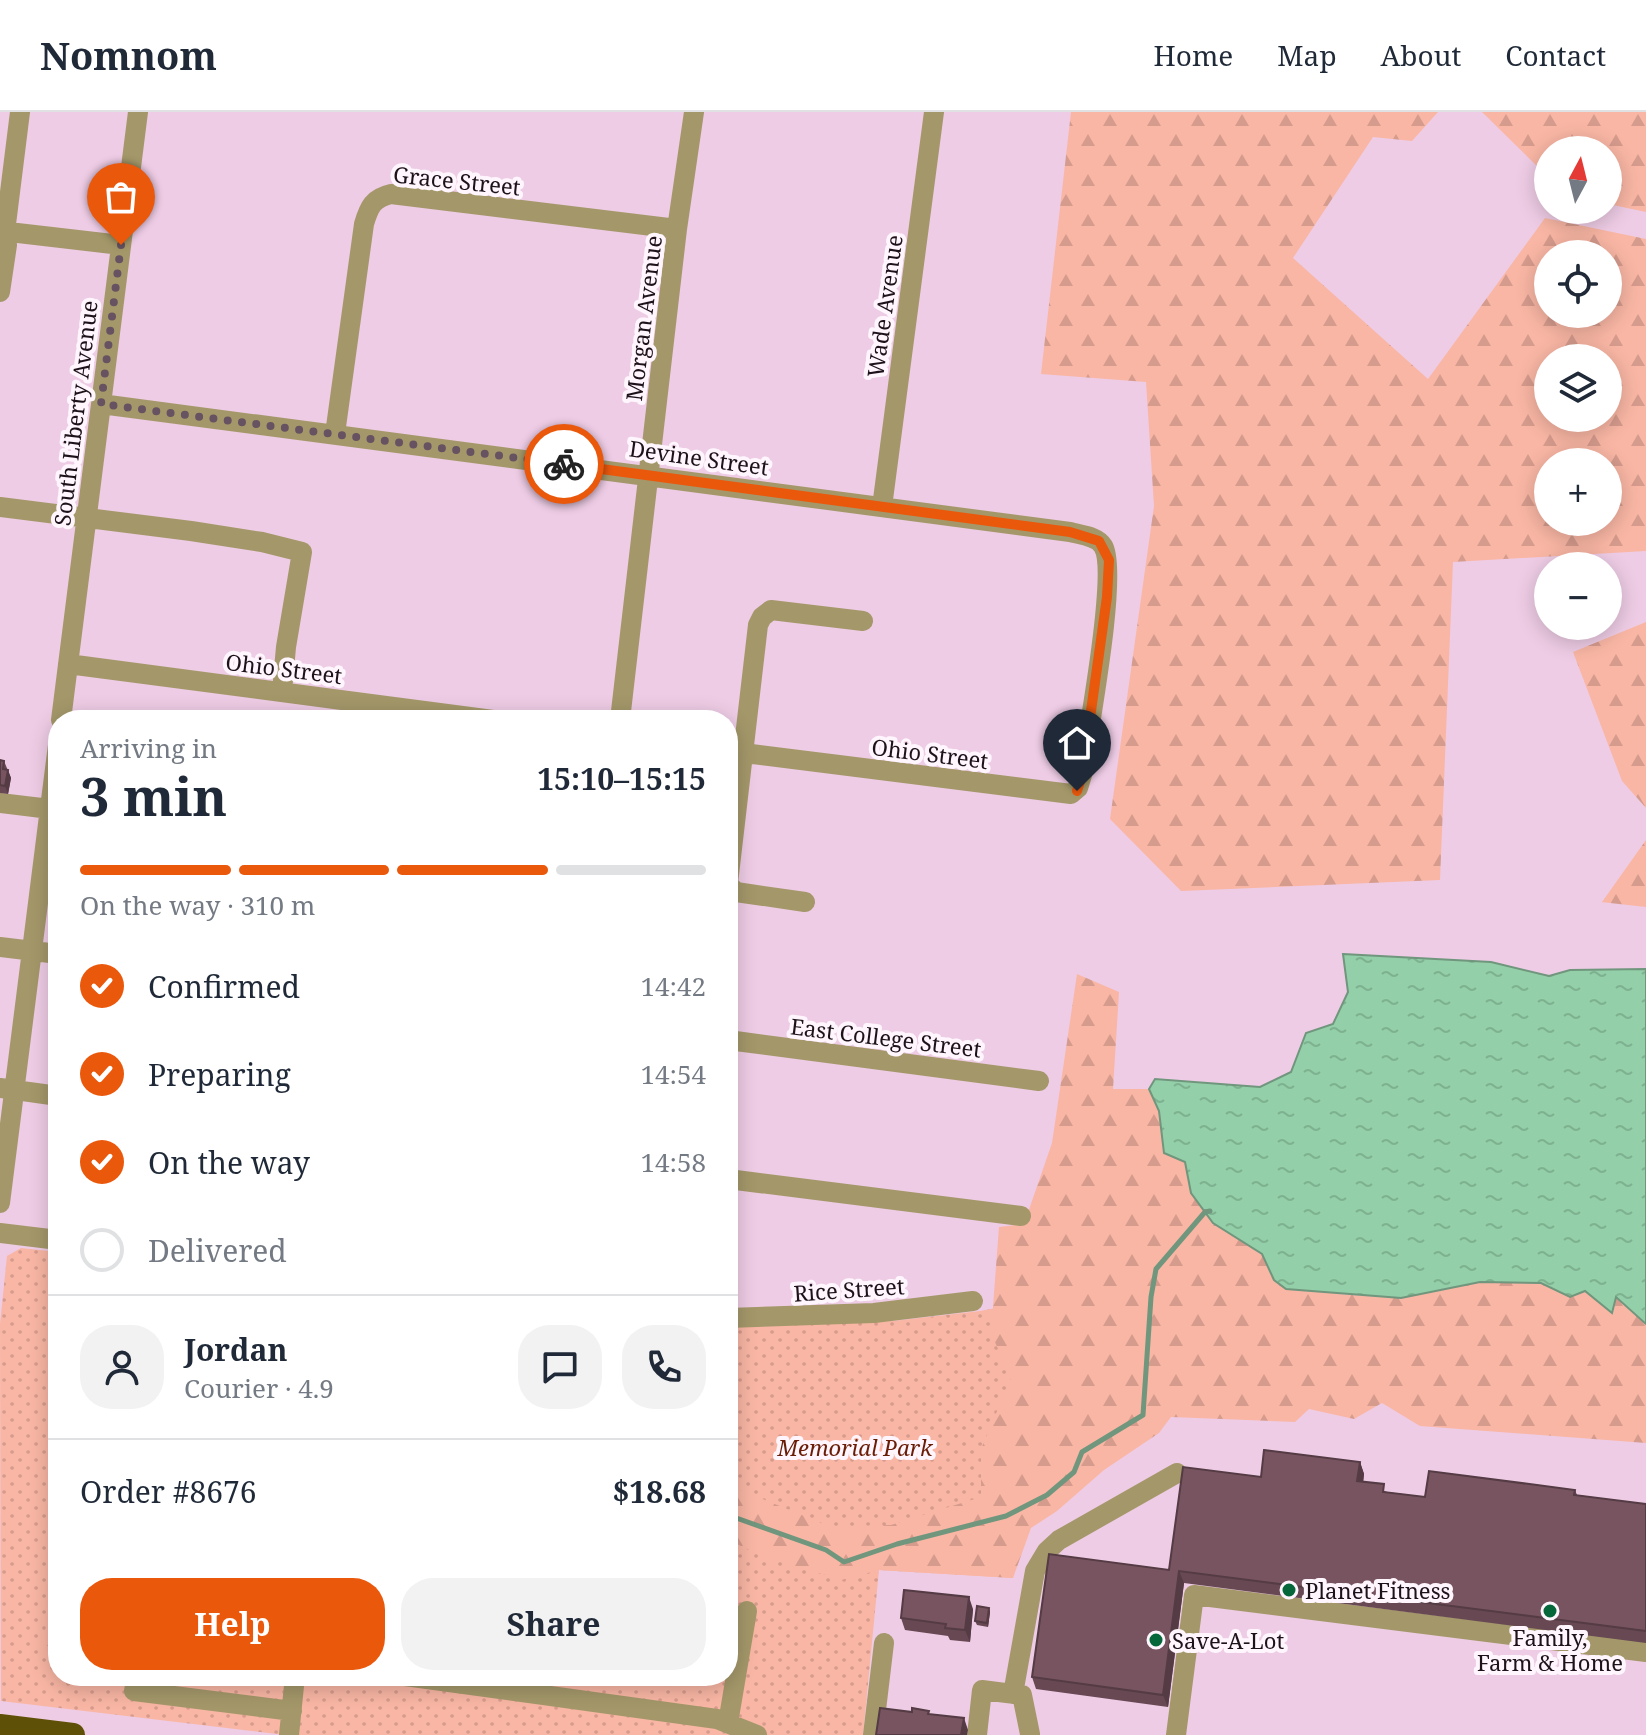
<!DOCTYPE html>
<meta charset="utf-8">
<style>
:root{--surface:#fff;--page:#f2f2f3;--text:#1f2937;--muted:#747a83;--line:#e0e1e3;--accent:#ea580c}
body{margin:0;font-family:"Noto Serif",serif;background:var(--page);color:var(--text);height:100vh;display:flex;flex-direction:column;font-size:30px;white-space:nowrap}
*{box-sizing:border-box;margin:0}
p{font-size:26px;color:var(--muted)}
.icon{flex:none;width:44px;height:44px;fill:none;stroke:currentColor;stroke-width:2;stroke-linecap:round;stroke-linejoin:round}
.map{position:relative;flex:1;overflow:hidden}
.side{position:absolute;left:48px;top:598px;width:690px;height:976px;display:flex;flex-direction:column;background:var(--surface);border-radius:32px;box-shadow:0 4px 20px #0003}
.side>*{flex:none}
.needle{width:52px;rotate:7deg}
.controls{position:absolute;left:1534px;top:24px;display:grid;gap:16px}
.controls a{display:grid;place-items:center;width:88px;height:88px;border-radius:50%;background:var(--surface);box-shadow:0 4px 20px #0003;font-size:40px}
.pin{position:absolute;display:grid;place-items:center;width:68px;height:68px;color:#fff;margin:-82px -34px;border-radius:50% 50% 50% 0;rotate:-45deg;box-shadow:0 0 8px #0007}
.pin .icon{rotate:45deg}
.courier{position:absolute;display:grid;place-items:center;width:80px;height:80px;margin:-40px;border:6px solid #ea580c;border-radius:50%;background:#fff;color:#222;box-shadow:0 2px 10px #0007}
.summary em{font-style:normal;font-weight:700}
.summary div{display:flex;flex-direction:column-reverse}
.summary{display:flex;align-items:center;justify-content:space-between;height:136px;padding:0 32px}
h1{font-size:52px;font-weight:700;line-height:60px}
.bar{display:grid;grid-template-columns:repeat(4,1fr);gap:12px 8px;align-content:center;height:96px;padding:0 32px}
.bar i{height:10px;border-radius:6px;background:var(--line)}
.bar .active{background:var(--accent)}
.bar p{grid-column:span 4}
.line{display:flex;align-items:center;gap:20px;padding:0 32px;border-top:2px solid var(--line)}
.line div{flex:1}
.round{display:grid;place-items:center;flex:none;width:84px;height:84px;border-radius:32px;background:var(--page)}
ol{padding:0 32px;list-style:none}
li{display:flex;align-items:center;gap:24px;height:88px}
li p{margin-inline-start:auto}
li .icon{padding:8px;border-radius:50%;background:var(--accent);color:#fff;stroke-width:4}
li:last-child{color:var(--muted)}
li i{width:44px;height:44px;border:4px solid var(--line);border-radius:50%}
.cta{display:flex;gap:16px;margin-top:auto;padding:16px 32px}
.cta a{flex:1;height:92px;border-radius:32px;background:var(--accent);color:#fff;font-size:32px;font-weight:700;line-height:92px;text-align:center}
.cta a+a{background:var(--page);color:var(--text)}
header{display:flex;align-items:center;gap:48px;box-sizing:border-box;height:112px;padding:0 40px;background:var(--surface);border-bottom:2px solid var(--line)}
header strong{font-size:38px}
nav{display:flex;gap:44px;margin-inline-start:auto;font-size:28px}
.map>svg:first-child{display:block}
.green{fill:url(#green-dots)}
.forest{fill:url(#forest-firs);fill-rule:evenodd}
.pitch{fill:#f9b6a4}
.water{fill:url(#water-ripples);stroke:#70967d;stroke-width:2}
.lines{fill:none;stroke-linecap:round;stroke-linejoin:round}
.stream{stroke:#70967d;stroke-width:5}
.minor{stroke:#a4986a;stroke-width:20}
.highway{stroke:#5f5007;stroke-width:24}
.wall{fill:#674853}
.shaded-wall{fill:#543b44}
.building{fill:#785461;stroke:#543b44;stroke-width:2}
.done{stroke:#665261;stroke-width:8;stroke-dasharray:0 14.4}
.route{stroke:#ea580c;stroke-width:10}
.poi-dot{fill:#06673b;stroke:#fef6fc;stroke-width:3}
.labels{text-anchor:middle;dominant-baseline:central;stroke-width:8;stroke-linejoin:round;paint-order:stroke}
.street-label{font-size:22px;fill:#1d111a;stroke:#fef6fc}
.park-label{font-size:22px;font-style:italic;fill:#691c06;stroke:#fef6fc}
.poi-label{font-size:22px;fill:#1d111a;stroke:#fef6fc;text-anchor:start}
</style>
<header>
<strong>Nomnom</strong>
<nav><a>Home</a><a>Map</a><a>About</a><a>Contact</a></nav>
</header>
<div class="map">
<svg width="1646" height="1623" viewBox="0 0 1646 1623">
<defs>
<pattern id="green-dots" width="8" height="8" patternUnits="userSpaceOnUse" patternTransform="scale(2)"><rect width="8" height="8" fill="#f9b6a4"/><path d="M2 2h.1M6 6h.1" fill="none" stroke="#d59b8d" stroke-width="1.8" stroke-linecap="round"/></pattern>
<pattern id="forest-firs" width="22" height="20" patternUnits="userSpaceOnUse" patternTransform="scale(2)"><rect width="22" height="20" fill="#f9b6a4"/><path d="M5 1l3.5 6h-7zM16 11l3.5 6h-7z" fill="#d59b8d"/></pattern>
<pattern id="water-ripples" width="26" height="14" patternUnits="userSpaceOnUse" patternTransform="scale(2)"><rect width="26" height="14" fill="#93cfa8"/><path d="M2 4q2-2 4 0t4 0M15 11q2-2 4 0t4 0" fill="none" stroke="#7eb190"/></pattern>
</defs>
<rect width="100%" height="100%" fill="#eecce5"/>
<path class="green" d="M21,1136L58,1140V1564H728V1213L893,1209L980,1199L1048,1186L1013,1466L879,1458L863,1623H285L1,1589L0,1212L7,1144Z"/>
<path class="forest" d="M1071,0H1438L1412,29L1373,25L1293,146L1428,267L1545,106L1646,127V439L1453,450L1440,768L1181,779L1110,707L1154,394L1146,270L1041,262ZM1608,142V202H1548V142ZM1608,246V306H1548V246ZM1608,350V410H1548V350Z
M1482,0H1646V100L1608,92V38H1548V65Z
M1646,510V696L1622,669L1573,540Z
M1646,728V795L1601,790H1602Z
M1077,862L1119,880L1113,977H1149L1159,999L1164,1041L1185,1050L1192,1081L1213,1111L1262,1143L1274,1168L1338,1182L1401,1186L1480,1170L1541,1171L1570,1185L1585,1179L1611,1200L1615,1185L1646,1212V1331L1420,1314L1382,1291L1354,1307L1309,1297L1295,1310L1171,1305L1159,1321L1104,1358L1057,1399L1031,1416L1013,1466L879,1458L841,1468L756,1441L728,1428V1373L831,1415L891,1413L981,1385V1337L1011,1266L991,1221L999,1115L1024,1112L1052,1031Z
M58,1476V1548L38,1541Z"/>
<path class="pitch" d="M611,1564H686L684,1577L611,1566Z"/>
<path class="water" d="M1343,842L1491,850L1549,864L1570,858L1646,857V1212L1616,1185L1612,1201L1585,1179L1570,1185L1541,1171L1480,1170L1401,1186L1286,1177L1274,1168L1262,1142L1213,1111L1191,1081L1185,1050L1164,1041L1159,999L1149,977L1155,967L1260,975L1291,960L1306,921L1333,912L1348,880Z"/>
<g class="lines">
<path class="stream" d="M728,1403L826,1438L844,1450L897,1432L1006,1404L1047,1383L1074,1360L1082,1340L1143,1303L1151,1185L1156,1157L1205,1100L1210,1099
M51,1539L58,1530"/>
<path class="minor" d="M0,119L121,133
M0,180L7,133L5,120L20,0
M101,292L1070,420C1081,423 1097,424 1103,434C1119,459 1087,625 1082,663L1078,676L1071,682L728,639
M335,322L364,112C369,95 373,86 391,82L677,117
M0,395L191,419L262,430L302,440L286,535L282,580
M882,395L934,0
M68,552L493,608
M61,608L138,0
M620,608L677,117L694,0
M0,691L50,697
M728,771L758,513L762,505L771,498L863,509
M728,772L736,780L805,790
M0,835L58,842
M728,928L1039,969
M0,976L58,984
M728,1067L1021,1104
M0,1091L58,633
M0,1121L58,1128
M728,1206L874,1201L973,1189
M137,1564L134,1579L292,1599
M405,1564L717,1607L757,1623
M1013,1582L1035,1459L1047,1439L1059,1428L1177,1361
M728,1611L747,1499
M289,1623L295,1564
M873,1623L884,1531
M977,1623L982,1578L1022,1583L1030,1622
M1176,1623L1194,1483L1646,1540"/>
<path class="highway" d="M0,1614L73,1623"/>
</g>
<path class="wall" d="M0,648L4,649L11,666L8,682L0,681Z
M1360,1350L1364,1362L1363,1370L1387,1380L1425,1385L1575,1378L1577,1383L1646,1392V1531L1184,1471L1168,1595L1036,1577L1032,1565L1169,1458L1261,1365Z
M989,1496L990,1500L988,1515L977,1513L975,1509Z
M973,1497L970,1530L950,1528L948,1524L905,1518L901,1506Z"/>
<path class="shaded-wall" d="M8,658L11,666L8,682L5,674Z
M1360,1350L1364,1362L1362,1381L1357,1369Z
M1179,1459L1184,1471L1168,1595L1163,1583Z
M969,1485L973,1497L970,1530L965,1518Z
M989,1496L990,1500L988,1515L987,1511Z
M964,1606L968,1618L967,1623H961Z"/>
<path class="building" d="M0,648L4,649L3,657L8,658L5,674L0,673Z
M1264,1338L1360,1350L1357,1369L1384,1372L1383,1380L1425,1385L1429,1359L1575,1378L1574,1383L1646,1392V1519L1179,1459L1163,1583L1032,1565L1049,1442L1169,1458L1183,1355L1261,1365Z
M904,1478L969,1485L965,1518L945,1516L946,1512L901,1506Z
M977,1494L989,1496L987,1511L975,1509Z
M880,1596L912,1600V1596L929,1599L928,1602L964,1606L961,1623H876Z"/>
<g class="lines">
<path class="done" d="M121,133L101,292L564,352"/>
<path class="route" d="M564,352L1070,420L1099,429L1109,448L1107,485L1082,663L1077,679"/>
</g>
<g class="poi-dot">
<circle cx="1289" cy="1478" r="8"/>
<circle cx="1550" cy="1499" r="8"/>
<circle cx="1156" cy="1528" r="8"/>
</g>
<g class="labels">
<g class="street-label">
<text transform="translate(457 68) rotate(6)">Grace Street</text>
<text transform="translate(884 194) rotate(-82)">Wade Avenue</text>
<text transform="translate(643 206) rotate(-83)">Morgan Avenue</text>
<text transform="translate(75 301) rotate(-83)">South Liberty Avenue</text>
<text transform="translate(699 345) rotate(8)">Devine Street</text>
<text transform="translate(284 556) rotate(7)">Ohio Street</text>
<text transform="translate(930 641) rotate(7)">Ohio Street</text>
<text transform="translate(886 925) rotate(7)">East College Street</text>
<text transform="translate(849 1177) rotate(-4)">Rice Street</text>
</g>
<g class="park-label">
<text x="855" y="1335">Memorial Park</text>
</g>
<g class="poi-label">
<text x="1305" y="1478">Planet Fitness</text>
<text x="1550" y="1525" text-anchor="middle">Family,<tspan x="1550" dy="25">Farm &amp; Home</tspan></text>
<text x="1172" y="1528">Save-A-Lot</text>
</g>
</g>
</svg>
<div class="controls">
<a><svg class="needle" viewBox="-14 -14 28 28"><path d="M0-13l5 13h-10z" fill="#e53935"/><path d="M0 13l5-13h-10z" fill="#747a83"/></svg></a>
<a><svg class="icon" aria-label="locate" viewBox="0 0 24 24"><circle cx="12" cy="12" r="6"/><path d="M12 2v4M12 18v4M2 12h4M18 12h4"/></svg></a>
<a><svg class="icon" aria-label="layers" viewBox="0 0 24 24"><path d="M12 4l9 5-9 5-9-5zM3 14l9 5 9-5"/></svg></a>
<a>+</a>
<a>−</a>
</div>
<div class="pin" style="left:121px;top:133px;background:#ea580c"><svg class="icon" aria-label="bag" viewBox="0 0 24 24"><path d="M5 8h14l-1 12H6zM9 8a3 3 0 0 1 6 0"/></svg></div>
<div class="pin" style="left:1077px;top:679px;background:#1f2937"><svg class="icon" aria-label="home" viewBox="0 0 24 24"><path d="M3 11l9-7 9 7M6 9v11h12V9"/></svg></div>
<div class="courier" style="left:564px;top:352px"><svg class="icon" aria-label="bike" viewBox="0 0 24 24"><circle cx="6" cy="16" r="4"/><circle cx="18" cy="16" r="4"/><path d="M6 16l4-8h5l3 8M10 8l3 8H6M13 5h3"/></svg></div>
<section class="side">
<div class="summary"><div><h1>3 min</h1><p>Arriving in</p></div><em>15:10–15:15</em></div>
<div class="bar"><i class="active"></i><i class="active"></i><i class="active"></i><i></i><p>On the way · 310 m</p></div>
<ol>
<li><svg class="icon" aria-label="check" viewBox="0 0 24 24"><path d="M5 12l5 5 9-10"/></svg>Confirmed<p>14:42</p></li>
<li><svg class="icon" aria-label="check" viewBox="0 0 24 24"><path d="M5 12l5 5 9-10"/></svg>Preparing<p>14:54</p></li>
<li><svg class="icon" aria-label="check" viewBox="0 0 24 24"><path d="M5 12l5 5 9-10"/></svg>On the way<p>14:58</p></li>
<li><i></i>Delivered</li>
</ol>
<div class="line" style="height:144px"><a class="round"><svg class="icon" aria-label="person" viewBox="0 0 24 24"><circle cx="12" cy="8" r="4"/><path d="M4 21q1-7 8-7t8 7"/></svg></a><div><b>Jordan</b><p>Courier · 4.9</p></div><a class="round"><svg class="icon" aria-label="chat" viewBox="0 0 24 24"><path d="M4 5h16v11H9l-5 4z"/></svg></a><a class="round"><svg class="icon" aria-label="phone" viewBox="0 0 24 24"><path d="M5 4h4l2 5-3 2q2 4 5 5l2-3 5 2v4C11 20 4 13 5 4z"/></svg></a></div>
<div class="line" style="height:104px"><div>Order #8676</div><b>$18.68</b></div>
<div class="cta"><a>Help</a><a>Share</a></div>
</section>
</div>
